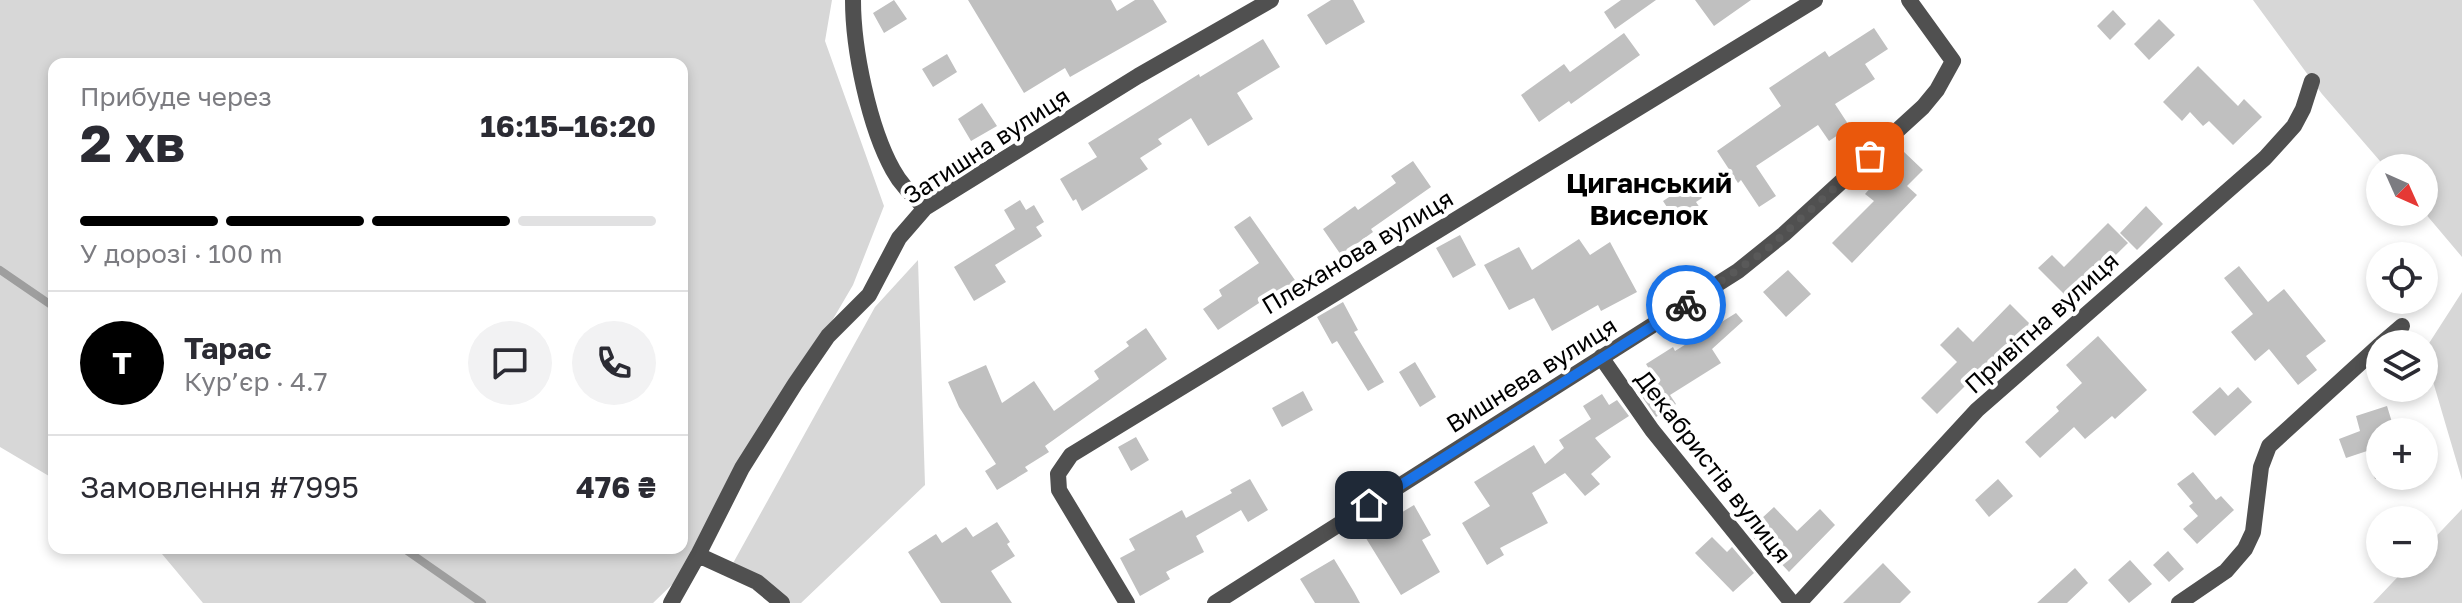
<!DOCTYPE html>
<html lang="uk">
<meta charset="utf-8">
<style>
:root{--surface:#fff;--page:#f2f2f3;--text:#2b2b33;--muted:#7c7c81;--line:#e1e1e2;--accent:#000}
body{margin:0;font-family:"Golos Text",sans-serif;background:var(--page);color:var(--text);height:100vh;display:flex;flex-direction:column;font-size:30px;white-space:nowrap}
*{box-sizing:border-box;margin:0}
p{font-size:26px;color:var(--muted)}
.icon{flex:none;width:44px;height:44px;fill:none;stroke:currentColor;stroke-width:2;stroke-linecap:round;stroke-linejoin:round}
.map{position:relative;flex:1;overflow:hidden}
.details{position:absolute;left:48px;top:58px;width:640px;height:496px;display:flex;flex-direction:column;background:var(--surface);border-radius:16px;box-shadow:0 4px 12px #0003}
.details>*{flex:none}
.needle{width:52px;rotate:135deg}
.tools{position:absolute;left:2366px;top:154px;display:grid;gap:16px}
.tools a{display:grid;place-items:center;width:72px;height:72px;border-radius:50%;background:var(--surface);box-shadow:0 4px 12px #0003;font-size:40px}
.pin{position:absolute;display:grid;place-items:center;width:68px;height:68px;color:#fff;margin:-34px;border-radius:16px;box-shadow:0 4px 12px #0006}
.courier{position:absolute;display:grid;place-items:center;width:80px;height:80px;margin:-40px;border:6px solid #1a73e8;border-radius:50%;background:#fff;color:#222;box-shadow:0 2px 10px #0007}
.headline em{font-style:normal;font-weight:700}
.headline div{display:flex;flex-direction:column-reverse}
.headline{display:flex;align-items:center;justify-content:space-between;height:136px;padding:0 32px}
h1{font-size:52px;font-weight:700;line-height:60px}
.bar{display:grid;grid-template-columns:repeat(4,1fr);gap:12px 8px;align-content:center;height:96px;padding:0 32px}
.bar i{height:10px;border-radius:6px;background:var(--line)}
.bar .selected{background:var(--accent)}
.bar p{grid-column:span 4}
.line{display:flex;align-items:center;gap:20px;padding:0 32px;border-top:2px solid var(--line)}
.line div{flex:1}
.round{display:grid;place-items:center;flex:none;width:84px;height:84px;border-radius:42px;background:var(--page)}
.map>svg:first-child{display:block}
.green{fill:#d7d7d7}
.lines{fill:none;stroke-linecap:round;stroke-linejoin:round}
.stream{stroke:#9e9e9e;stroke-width:8}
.building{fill:#c0c0c0}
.street{stroke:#505050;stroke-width:16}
.done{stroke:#595959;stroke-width:8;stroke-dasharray:0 14.4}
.route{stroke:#1a73e8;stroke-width:10}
.labels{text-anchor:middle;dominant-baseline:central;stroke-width:8;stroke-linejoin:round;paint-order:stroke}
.street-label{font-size:24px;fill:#000;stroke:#fff}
.quarter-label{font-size:28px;font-weight:bold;fill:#000;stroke:#fff}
</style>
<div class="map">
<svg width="2462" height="603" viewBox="0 0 2462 603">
<rect width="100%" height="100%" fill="#fff"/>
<path class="green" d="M0,0H832L825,41L884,206L853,285L684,573L653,603H203L157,548H682V64H54V479L0,447Z
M2253,0H2462V257L2424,212V168H2386L2322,94Z
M918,260L925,485L801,603H776L732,565L875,307Z
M2462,292V480L2424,351Z
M2462,509V603H2373L2410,564H2424V549Z"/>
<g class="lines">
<path class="stream" d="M0,270L54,307
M403,548L482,603"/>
</g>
<path class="building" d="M894,0L907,19L884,33L873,13Z
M968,0H1111L1117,11L1135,0H1153L1167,22L1070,77L1065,68L1024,93Z
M1331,0H1353L1365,22L1326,45L1307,15Z
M1621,0H1656L1615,29L1604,12Z
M1695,0H1751L1714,26Z
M2113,10L2126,24L2110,40L2097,26Z
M2159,19L2175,35L2149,60L2134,44Z
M1874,28L1888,49L1865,64L1875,79L1835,104L1850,127L1829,141L1818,125L1756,166L1776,196L1759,207L1741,180L1738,183L1717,151L1781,106L1769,88L1825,51L1829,57Z
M1624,33L1640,55L1571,104L1569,101L1539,122L1521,95L1564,64L1570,72Z
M1263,39L1280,67L1237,93L1253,119L1208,146L1191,118L1158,139L1162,144L1140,158L1148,169L1082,211L1076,199L1073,201L1060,179L1097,157L1088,143L1199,74L1200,77Z
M947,54L957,72L933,87L922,69Z
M2198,66L2238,106L2244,99L2262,117L2233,145L2209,121L2203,126L2190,112L2182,121L2163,102Z
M982,103L997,126L971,141L958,119Z
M1903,151L1923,170L1907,186L1917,195L1852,263L1832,243L1874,201L1865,194Z
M1413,161L1431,187L1371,229L1373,232L1341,255L1323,229L1355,206L1358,210L1396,183L1391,176Z
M1692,182L1702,198L1696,202L1700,208L1678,224L1663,201Z
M1020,200L1026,210L1034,205L1044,222L1036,227L1042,236L995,265L1006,282L974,301L954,267L1015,229L1004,210Z
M2146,206L2163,224L2137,250L2120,233Z
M1250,216L1297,283L1282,294L1279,290L1218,330L1203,309L1222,296L1219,290L1259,263L1234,227Z
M2108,223L2128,243L2070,300L2038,268L2052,255L2064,267Z
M1460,235L1476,265L1453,278L1436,248Z
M1579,239L1590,255L1610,242L1637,292L1601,311L1598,305L1552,331L1534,298L1509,310L1484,265L1519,247L1532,270Z
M2239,266L2268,302L2284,289L2326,341L2306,356L2317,370L2298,385L2269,349L2255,361L2231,332L2253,314L2224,278Z
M1788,270L1811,294L1786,317L1763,292Z
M1343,302L1358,330L1354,332L1384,382L1368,391L1337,341L1332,344L1317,317Z
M2010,304L2035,329L2012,351L2008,347L1978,377L1976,375L1937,414L1921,398L1957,362L1940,345L1958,327L1973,342Z
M1736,313L1743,321L1712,349L1721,363L1670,395L1676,404L1656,417L1636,388L1654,377L1646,364L1673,347L1675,351Z
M1146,328L1167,359L1045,446L1049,452L1025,467L1028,471L997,490L985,471L996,464L959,407L948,382L986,365L1002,403L1034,381L1054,411L1099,379L1094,371L1129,346L1126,342Z
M2098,336L2147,390L2115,419L2112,416L2085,439L2074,427L2040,458L2025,442L2059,411L2056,407L2082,383L2066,365Z
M1415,362L1436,397L1420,407L1399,372Z
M2220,387L2228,396L2238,387L2252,402L2215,436L2192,412Z
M1303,391L1313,410L1282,427L1272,408Z
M1602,394L1609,405L1617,400L1629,416L1595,438L1611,457L1591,474L1600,484L1585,496L1565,473L1532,493L1548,523L1500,548L1504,555L1487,565L1462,523L1490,506L1474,482L1534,445L1545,464L1564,448L1559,440L1591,419L1583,406Z
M2387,406L2395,432H2380V479H2375L2367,451L2346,458L2339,439L2360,431L2356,416Z
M1136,437L1149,460L1131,471L1118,447Z
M2193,472L2216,500L2221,496L2234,510L2197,544L2183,529L2198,516L2189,506L2193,503L2177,484Z
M1250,479L1268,510L1248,522L1241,510L1196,536L1204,552L1166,572L1170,579L1140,596L1120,558L1135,550L1129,539L1182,510L1186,518L1232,493L1230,490Z
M1998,479L2013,496L1989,517L1975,500Z
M1414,505L1431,535L1422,540L1440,572L1401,595L1364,535Z
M1774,507L1797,531L1820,509L1835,525L1789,572L1773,555L1770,558L1748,531Z
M997,522L1010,542L1007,544L1015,556L991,571L1012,603H941L908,552L936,534L942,543L966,527L973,537Z
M1712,537L1727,552L1732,547L1754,573L1733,592L1695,553Z
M2168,551L2184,569L2169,582L2153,565Z
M1334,559L1354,592L1360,603H1315L1300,579Z
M2130,560L2152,584L2129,603L2108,580Z
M1883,563L1911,592L1900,603H1843Z
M2075,568L2088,583L2067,603H2037Z"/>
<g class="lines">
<path class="street" d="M853,0C853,49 869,127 893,170C901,185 913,196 925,208
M2381,344L2402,326
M1601,357L1652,430L1792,603
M698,555L757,582L782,603
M671,603L698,555L742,468L795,384L828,336L869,295L899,238L925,208L1138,76L1271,0
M1127,603L1059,490L1058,474L1071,455L1815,0
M1215,603L1738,271L1784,234L1923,107L1937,90L1953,61L1909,0
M1799,603L1977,410L2265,158L2294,126L2303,109L2312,81
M2179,603L2226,571L2245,549L2253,532L2261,467L2269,446L2380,345"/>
</g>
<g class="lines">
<path class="done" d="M1686,305L1765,251L1870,156"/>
<path class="route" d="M1369,505L1686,305"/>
</g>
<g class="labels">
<g class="street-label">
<text transform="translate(986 145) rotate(-33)">Затишна вулиця</text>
<text transform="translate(1357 251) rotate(-31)">Плеханова вулиця</text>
<text transform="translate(2041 322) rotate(-42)">Привітна вулиця</text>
<text transform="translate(1531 374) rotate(-32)">Вишнева вулиця</text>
<text transform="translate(1714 466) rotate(52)">Декабристів вулиця</text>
</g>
<g class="quarter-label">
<text x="1649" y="182">Циганський<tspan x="1649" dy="32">Виселок</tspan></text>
</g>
</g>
</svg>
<div class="tools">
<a><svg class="needle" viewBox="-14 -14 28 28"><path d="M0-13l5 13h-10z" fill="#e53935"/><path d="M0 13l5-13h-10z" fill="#7c7c81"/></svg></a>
<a><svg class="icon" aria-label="locate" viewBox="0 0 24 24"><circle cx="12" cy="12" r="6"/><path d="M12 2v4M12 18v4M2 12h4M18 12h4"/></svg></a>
<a><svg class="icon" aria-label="layers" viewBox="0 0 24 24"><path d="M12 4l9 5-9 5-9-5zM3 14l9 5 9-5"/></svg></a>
<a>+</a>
<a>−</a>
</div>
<div class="pin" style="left:1870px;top:156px;background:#ea580c"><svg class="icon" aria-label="bag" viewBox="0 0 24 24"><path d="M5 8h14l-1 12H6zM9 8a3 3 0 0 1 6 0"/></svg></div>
<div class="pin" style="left:1369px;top:505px;background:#1f2937"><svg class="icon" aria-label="home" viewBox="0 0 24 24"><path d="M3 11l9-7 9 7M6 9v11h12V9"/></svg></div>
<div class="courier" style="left:1686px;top:305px"><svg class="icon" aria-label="bike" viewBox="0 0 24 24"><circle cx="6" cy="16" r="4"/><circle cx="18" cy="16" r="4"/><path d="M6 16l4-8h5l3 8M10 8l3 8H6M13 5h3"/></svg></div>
<section class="details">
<div class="headline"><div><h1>2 хв</h1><p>Прибуде через</p></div><em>16:15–16:20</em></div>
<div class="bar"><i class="selected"></i><i class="selected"></i><i class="selected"></i><i></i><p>У дорозі · 100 m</p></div>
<div class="line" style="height:144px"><b class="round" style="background:var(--accent);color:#fff">Т</b><div><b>Тарас</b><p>Кур’єр · 4.7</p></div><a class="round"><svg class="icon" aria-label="chat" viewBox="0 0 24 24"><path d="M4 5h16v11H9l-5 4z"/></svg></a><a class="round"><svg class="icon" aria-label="phone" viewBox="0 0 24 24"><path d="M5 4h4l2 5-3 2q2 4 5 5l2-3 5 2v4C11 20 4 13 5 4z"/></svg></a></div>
<div class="line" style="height:104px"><div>Замовлення #7995</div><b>476 ₴</b></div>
</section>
</div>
